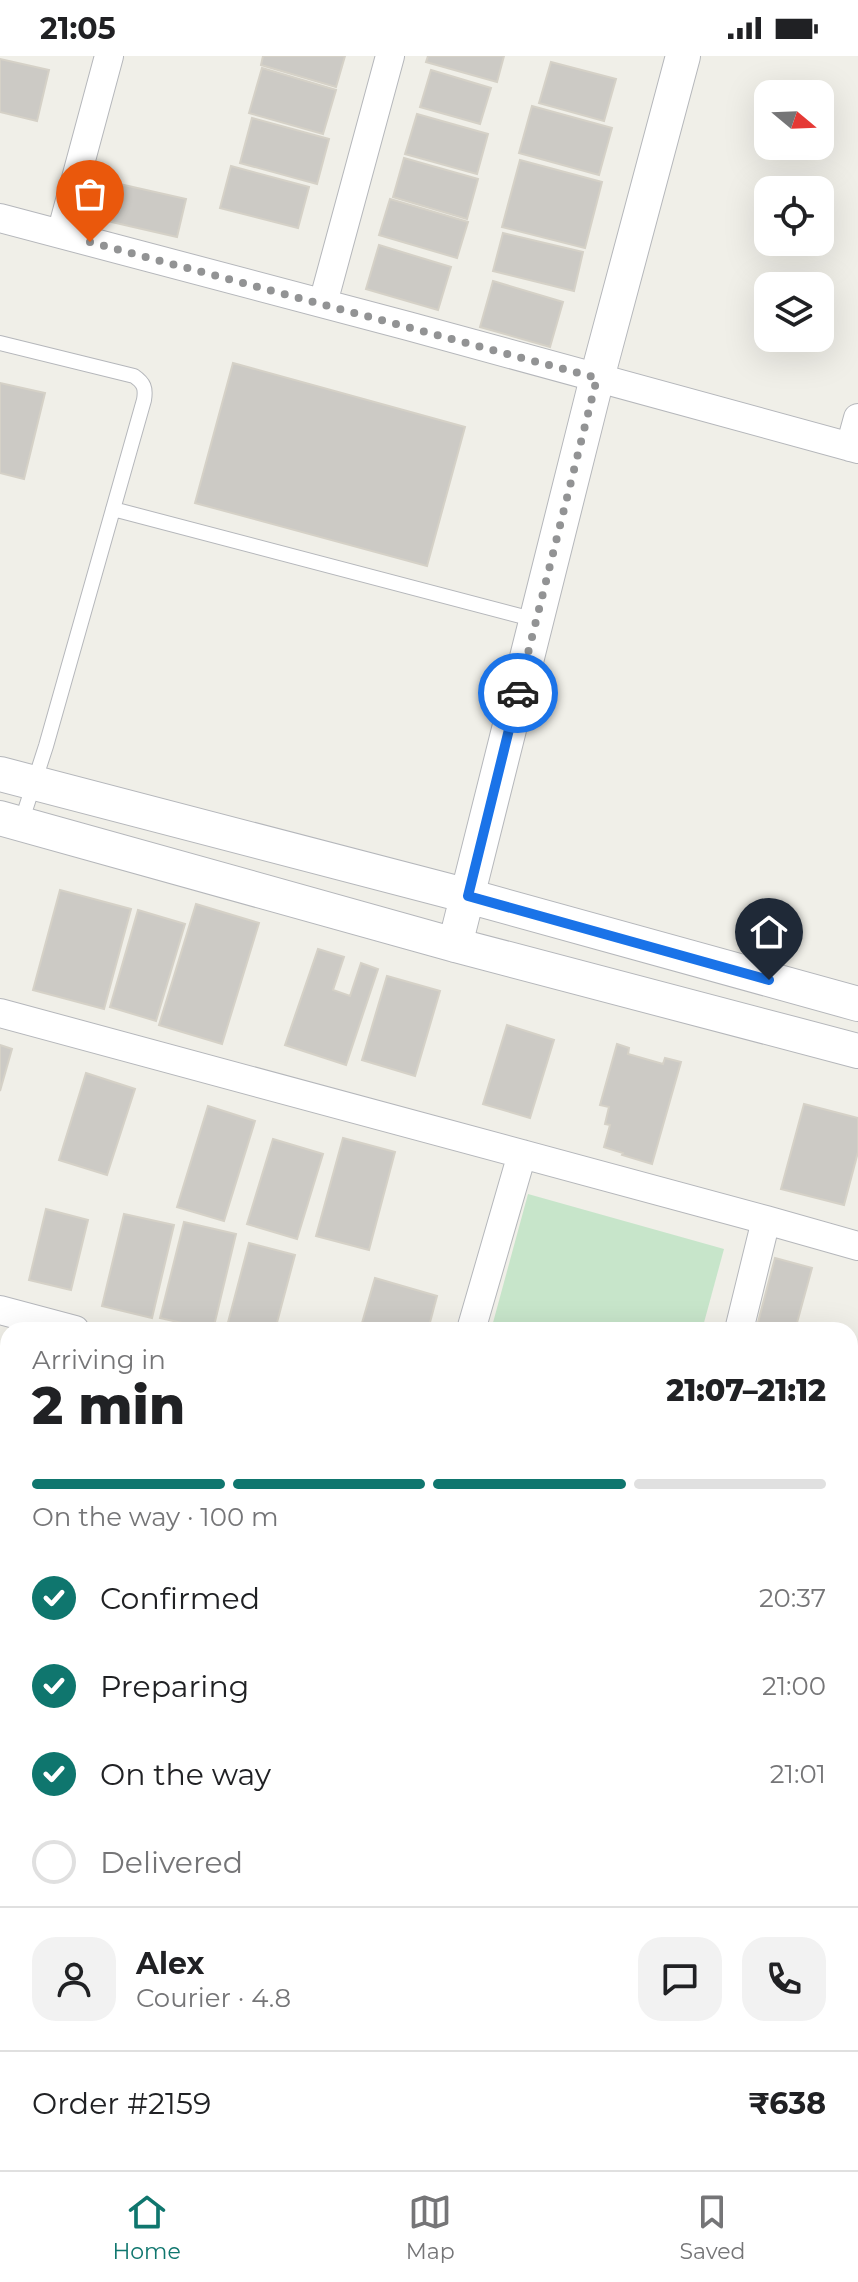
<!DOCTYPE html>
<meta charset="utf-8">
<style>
:root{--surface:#fff;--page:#f2f2f2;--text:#202124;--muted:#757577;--line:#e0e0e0;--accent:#0f766e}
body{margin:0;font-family:Montserrat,sans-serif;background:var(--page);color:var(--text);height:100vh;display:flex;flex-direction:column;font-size:30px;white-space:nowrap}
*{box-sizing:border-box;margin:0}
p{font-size:26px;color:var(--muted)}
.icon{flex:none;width:44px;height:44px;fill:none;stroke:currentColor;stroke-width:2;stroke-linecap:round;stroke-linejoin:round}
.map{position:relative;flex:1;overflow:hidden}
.details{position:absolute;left:0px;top:1266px;width:858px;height:848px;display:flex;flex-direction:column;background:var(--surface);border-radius:24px 24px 0 0;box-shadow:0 8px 32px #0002}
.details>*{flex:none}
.needle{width:52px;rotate:109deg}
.controls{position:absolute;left:754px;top:24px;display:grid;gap:16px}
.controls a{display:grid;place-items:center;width:80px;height:80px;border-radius:16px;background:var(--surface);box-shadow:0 8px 32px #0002;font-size:40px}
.pin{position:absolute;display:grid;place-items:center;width:68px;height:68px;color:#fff;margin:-82px -34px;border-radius:50% 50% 50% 0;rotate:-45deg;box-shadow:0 0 8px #0007}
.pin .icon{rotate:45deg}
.courier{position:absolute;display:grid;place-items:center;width:80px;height:80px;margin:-40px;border:6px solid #1a73e8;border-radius:50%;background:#fff;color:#222;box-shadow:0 2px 10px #0007}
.head em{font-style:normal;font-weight:800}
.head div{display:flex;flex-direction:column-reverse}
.head{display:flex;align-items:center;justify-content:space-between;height:136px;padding:0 32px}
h1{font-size:52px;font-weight:800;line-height:60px}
.bar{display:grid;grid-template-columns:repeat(4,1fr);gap:12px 8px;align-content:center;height:96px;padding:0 32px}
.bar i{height:10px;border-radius:6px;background:var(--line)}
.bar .on{background:var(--accent)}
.bar p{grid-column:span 4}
.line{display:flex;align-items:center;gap:20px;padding:0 32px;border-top:2px solid var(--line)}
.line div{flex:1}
.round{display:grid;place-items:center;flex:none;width:84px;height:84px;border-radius:24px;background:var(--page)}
ol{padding:0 32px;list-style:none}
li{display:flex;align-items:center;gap:24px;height:88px}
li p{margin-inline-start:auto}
li .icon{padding:8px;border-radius:50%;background:var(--accent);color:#fff;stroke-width:4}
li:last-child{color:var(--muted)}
li i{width:44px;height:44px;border:4px solid var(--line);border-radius:50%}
.status{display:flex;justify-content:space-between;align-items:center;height:56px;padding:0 40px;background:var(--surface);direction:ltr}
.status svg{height:22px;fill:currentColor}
.tab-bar{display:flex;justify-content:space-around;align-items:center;height:112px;border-top:2px solid var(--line);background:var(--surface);font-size:22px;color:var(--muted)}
.tab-bar a{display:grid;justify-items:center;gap:4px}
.tab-bar .on{color:var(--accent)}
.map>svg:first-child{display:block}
.green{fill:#c7e5ca}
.building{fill:#cccac5;stroke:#d5d1c7;stroke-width:2}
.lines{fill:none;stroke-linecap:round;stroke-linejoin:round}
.service-casing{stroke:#b5b7bb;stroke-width:16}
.minor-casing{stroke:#b5b7bb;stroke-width:30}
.tertiary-casing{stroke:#b5b7bb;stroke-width:36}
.service{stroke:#fff;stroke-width:14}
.minor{stroke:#fff;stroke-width:28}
.tertiary{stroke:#fff;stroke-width:34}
.done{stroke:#929394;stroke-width:8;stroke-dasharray:0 14.4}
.route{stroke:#1a73e8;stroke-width:10}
</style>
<div class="status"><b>21:05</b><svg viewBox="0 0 49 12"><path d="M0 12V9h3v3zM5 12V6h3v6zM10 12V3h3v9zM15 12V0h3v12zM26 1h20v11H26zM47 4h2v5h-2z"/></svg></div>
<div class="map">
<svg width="858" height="2114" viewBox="0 0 858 2114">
<rect width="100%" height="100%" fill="#f0efe8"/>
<path class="green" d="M528,1138L724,1193L702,1274H491Z"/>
<path class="building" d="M263,0H345L336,31L261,9Z
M428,0H504L497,26L426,6Z
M0,3L49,14L37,65L0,56Z
M551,6L616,23L604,65L539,47Z
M262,12L336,34L323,78L249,57Z
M431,14L491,32L480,68L420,51Z
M532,50L612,72L599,119L519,97Z
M417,58L488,78L477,118L405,98Z
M252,62L329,83L317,128L240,107Z
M404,102L478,123L467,163L393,141Z
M520,104L602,126L585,192L502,171Z
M231,110L309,131L298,172L220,152Z
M102,124L186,143L177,181L94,162Z
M390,143L468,166L457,202L379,179Z
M503,177L583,196L574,235L493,215Z
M379,189L451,211L438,254L366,233Z
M493,225L563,246L550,291L480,271Z
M233,307L465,371L427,510L195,447Z
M0,327L45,337L24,423L0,417Z
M60,834L131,853L104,953L33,934Z
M196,848L259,867L222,988L159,969Z
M138,854L185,868L156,965L110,951Z
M318,893L344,901L333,934L350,940L361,907L378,913L346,1009L285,989Z
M387,920L440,935L415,1020L362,1004Z
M507,969L554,984L530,1062L483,1048Z
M617,988L629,992L628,998L663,1008L665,1002L681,1006L652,1108L622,1099L623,1097L604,1091L610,1069L605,1068L609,1051L600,1049Z
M0,989L12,993L0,1035Z
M86,1017L135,1033L107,1119L59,1104Z
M804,1048L858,1062V1096L844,1149L781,1133Z
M208,1050L255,1065L224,1165L177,1151Z
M343,1082L395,1096L369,1194L316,1180Z
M273,1083L323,1098L297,1183L247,1168Z
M46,1153L88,1164L71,1234L29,1224Z
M124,1158L174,1169L152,1262L102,1250Z
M184,1166L236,1178L213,1274L160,1262Z
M249,1187L295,1199L275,1274H226Z
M775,1202L812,1212L795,1274H756Z
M375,1222L437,1240L428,1274H360Z
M858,1371V1444L850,1442V1400Z
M0,1425L8,1427V1488L0,1515Z
M850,1514L858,1517V1611L850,1609Z
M8,1612V1698L0,1696V1639Z
M858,1682V1742L850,1740V1711Z
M858,1846V1934L850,1932V1876Z
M850,1963L858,1965V2036L851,2063Z"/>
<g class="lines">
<g class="service-casing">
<path id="service" d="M0,287L134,320C144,327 146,332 144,344L46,690L21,767
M113,453L536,564"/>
</g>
<g class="minor-casing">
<path id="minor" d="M0,162L408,270L858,393
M61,178L109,0
M323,247L390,0
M850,391L858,362
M0,957L766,1164L858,1190
M0,1254L75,1274
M471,1274L522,1098
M739,1274L766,1164
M850,1480L858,1482
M0,1555L8,1558
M850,1781L858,1783
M0,1905L8,1907
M768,2106L798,2114
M734,2114L736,2106"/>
</g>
<g class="tertiary-casing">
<path id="tertiary" d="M0,718L468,840L858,948
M0,762L455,889L858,995
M455,889L597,322L683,0"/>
</g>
<use href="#service" class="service"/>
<use href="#minor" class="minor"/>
<use href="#tertiary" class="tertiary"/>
</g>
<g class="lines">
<path class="done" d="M90,186L597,322L518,637"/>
<path class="route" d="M518,637L468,840L769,924"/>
</g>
</svg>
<div class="controls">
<a><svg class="needle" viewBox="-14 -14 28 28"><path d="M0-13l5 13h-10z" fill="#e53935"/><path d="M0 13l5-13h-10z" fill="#757577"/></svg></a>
<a><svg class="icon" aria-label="locate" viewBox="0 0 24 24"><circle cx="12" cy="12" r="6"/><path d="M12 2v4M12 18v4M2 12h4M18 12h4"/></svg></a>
<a><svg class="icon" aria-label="layers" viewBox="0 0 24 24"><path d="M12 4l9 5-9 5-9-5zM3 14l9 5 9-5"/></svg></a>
</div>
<div class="pin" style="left:90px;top:186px;background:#ea580c"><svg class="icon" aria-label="bag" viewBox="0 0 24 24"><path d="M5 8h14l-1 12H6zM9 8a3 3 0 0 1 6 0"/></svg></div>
<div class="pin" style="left:769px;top:924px;background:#1f2937"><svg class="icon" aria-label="home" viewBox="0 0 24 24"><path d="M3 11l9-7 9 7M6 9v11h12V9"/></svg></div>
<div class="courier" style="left:518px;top:637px"><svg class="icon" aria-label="car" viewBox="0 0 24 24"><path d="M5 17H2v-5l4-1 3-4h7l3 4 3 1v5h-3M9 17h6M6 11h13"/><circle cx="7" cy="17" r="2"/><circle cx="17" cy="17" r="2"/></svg></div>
<section class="details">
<div class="head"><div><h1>2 min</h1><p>Arriving in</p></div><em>21:07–21:12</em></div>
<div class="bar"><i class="on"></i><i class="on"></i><i class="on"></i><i></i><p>On the way · 100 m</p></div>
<ol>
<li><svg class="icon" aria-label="check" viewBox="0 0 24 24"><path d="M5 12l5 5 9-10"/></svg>Confirmed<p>20:37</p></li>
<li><svg class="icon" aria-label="check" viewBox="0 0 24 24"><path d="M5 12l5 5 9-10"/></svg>Preparing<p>21:00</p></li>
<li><svg class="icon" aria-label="check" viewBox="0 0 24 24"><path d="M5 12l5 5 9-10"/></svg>On the way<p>21:01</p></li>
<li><i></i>Delivered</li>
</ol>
<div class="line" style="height:144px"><a class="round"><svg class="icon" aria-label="person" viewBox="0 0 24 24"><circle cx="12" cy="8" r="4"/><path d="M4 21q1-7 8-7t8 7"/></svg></a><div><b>Alex</b><p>Courier · 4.8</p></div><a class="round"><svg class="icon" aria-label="chat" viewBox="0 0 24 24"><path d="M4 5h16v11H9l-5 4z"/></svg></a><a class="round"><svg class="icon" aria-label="phone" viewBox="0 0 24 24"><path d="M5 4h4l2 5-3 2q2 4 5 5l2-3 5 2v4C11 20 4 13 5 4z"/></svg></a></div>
<div class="line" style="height:104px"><div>Order #2159</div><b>₹638</b></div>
</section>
</div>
<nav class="tab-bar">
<a class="on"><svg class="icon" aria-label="home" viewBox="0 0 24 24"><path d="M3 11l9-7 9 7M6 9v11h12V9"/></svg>Home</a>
<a><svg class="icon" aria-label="map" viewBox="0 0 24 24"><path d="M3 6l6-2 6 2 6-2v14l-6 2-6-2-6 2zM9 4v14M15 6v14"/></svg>Map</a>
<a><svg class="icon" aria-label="saved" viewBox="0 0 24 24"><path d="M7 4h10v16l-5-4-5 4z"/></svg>Saved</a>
</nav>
